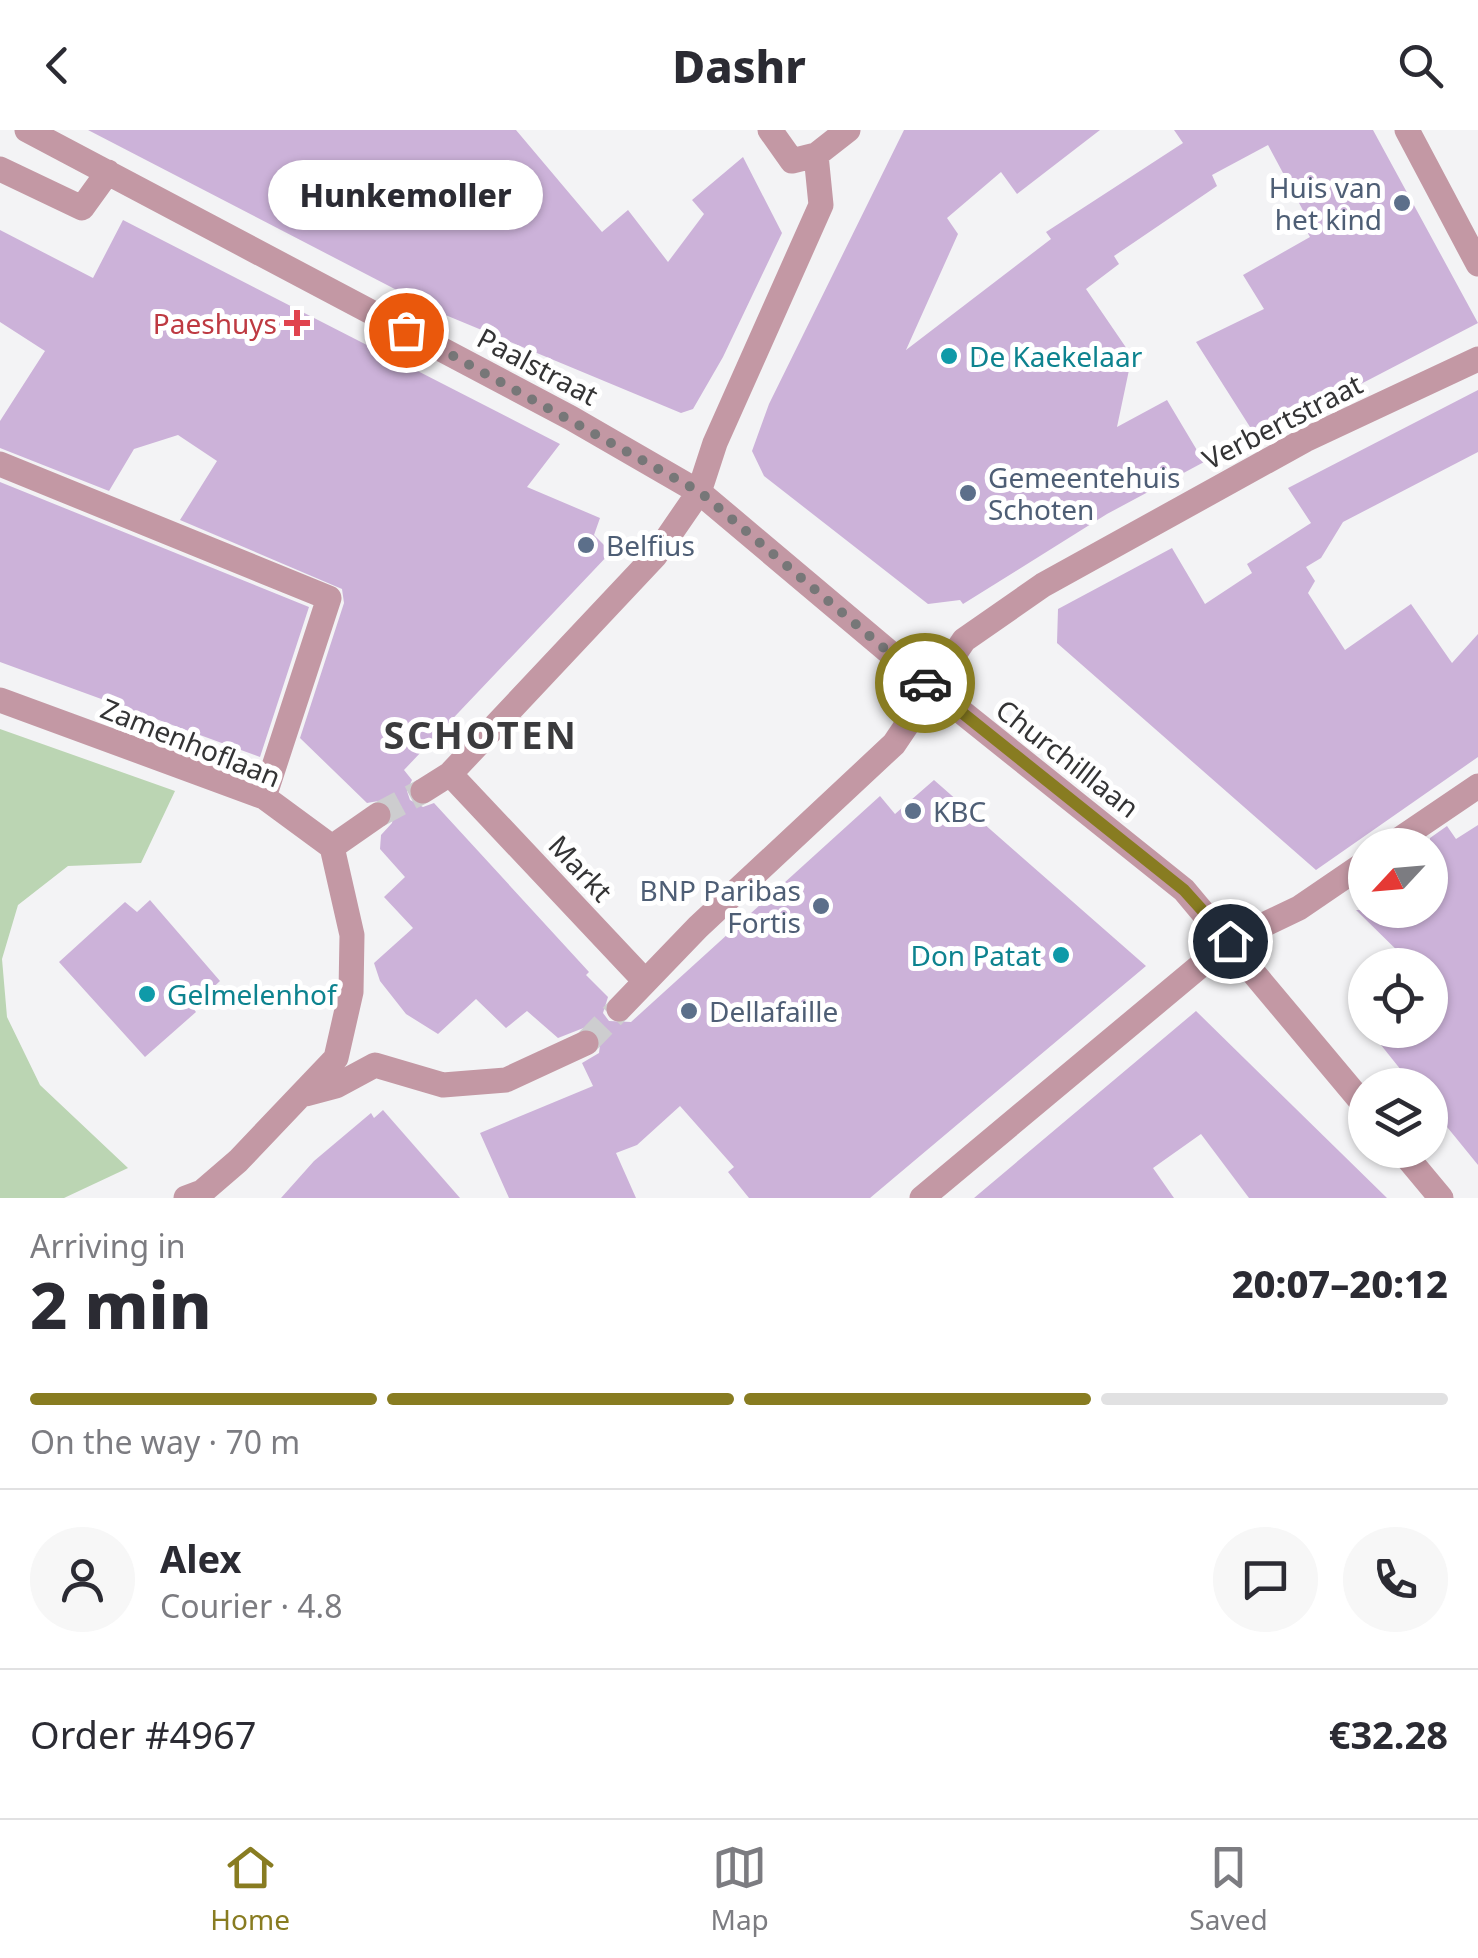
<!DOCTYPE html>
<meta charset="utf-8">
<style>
:root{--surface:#fff;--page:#f7f7f7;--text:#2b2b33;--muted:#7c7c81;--line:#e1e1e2;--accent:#887c21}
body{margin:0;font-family:"Noto Sans",sans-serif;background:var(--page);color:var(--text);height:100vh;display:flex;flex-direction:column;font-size:38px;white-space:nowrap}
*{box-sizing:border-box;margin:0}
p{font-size:32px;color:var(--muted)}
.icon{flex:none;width:55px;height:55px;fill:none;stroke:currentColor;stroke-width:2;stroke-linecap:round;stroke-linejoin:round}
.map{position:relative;height:1068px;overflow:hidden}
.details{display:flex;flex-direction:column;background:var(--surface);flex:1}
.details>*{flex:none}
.needle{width:65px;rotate:244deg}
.tools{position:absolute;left:1348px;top:698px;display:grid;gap:20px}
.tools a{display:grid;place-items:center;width:100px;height:100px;border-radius:50%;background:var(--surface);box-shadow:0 2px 8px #0004;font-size:50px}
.pin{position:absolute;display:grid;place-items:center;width:85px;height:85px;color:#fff;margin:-42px;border:5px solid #fff;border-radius:50%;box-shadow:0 2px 10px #0007}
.courier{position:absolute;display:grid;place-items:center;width:100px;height:100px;margin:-50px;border:8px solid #887c21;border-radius:50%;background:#fff;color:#222;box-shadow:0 2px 12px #0007}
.bubble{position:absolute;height:70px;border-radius:35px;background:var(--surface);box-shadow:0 2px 8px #0004;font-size:32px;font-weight:800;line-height:70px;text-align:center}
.headline em{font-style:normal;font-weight:800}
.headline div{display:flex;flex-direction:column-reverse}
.headline{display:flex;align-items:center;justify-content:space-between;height:170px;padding:0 30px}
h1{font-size:65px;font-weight:800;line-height:75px}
.bar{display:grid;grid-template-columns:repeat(4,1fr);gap:15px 10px;align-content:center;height:120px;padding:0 30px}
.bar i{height:12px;border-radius:8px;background:var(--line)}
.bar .selected{background:var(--accent)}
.bar p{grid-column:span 4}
.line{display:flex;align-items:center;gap:25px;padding:0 30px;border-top:2px solid var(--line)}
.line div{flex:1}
.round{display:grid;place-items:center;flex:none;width:105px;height:105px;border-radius:52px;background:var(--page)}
header{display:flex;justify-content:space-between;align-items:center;height:130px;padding:0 30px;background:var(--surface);font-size:45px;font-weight:800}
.menu{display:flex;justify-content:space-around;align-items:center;height:140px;border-top:2px solid var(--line);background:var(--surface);font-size:28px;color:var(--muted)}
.menu a{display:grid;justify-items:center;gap:5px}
.menu .selected{color:var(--accent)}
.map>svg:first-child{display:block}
.green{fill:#bbd5b3}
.building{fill:#ccb2d9}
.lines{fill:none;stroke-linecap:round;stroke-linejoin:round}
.minor-tunnel{stroke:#cdcdcf;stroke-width:25;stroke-dasharray:25 12;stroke-linecap:butt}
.minor{stroke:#c398a4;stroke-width:25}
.done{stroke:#777778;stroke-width:10;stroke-dasharray:0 18}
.route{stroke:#887c21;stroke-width:12}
.service-dot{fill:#5c6f8a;stroke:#fff;stroke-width:4}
.health-dot{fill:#e0444e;stroke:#fff;stroke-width:4}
.culture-dot{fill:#0f9aa8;stroke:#fff;stroke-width:4}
.labels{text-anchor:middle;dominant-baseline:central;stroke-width:10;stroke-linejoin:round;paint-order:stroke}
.service-label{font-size:28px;fill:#4e5e75;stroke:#fff;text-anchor:start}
.health-label{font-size:28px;fill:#be3a42;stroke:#fff;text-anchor:end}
.culture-label{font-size:28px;fill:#0d838f;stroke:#fff;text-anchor:start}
.street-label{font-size:28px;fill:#343435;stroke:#fff}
.district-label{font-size:38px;font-weight:bold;letter-spacing:2.5px;fill:#3b3b3d;stroke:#fff}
</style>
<header><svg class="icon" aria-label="back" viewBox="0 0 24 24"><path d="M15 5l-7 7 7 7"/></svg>Dashr<svg class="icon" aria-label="search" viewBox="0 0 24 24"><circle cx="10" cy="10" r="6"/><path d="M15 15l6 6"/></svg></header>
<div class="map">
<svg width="1478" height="1068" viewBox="0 0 1478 1068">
<rect width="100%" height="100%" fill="#f3f3f5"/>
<path class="green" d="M0,599L175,661L141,733L68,736L18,775L2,829L7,887L40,955L128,1038L64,1068H0Z"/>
<path class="building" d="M88,0H516L602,102L628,80L668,132L704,84L692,70L743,27L782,103L723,227L693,279L681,283L443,184Z
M904,0H1100L1017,64L1001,42L947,88L958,104L906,220L1051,109L1046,102L1183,13L1174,0H1373L1478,193L1257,308L1196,212L1264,179L1243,145L1310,107L1300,89L1306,86L1268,15L1212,45L1217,56L1114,126L1119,134L1086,159L1127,219L1129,240L1117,297L1167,270L1204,332L1107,384L963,474L960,470L928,474L764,346L752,321L769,274Z
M123,90L560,314L527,357L600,388L594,405L611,422L404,640L412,650L407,661L410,670L423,677L434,673L589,842L586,845L608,867L603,883L609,891L631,892L880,666L895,684L934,650L1146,836L870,1068H749L728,1042L734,1037L680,976L637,1015L616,1023L636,1068H509L480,1003L593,956L582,933L599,923L601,907L586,897L558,908L527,881L506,898L476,869L438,904L406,884L380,851L374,833L413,798L384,767L405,747L380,719L381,705L392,693L394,683L384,670L367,673L300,608L344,473L342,459L180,390L217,331L178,305L134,319L109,361L0,318V291L45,221L0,192V100L93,148Z
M1478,260V322L1343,392L1321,428L1306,437L1315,451L1308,463L1345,520L1411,474L1452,533L1478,504V627L1316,740L1057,513L1058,479L1172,418L1205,474L1252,443L1247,434L1311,393L1288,358Z
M0,352L309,477L260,627L0,532Z
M1478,695V1035L1430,976V955H1413L1369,900H1430V835H1412L1356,780H1430V708L1447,696L1456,709Z
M150,770L220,851L192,877L196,882L145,927L59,832L125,772L137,782Z
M1196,881L1387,1068H1249L1201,1004L1153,1038L1174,1068H974Z
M383,980L460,1068H281L314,1031L371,983L374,988Z"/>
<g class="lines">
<path class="minor-tunnel" d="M378,685L423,661
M586,913L619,879"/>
<path class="minor" d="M27,0L571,288L699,362L933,559L1184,760L1365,976
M770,0L792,31L816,25L848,0
M1407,0L1478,134
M0,39L82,78L108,42
M0,334L329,468L264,667
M0,570L264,667L332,717L352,805L351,862L336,928L238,1031L202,1062L186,1068
M450,644L644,850
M423,661L450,644L655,426L699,362L715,313L821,75L816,25
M1391,715L1478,656
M332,717L378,685
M619,879L698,797L894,614L964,510L1043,455L1305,310L1478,229
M306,964L336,956L375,935L443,955L506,950L586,913
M1401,1020L1441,1068
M922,1068L1230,811L1299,778L1365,733"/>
</g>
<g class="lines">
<path class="done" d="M406,200L700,362L925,553"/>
<path class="route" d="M925,553L1184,760L1230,811"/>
</g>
<g class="service-dot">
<circle cx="1402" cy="73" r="10"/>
<circle cx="968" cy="363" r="10"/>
<circle cx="586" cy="415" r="10"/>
<circle cx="913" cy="681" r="10"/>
<circle cx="821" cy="776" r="10"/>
<circle cx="689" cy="881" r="10"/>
</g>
<path class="health-dot" d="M292 178h10v10h10v10h-10v10h-10v-10h-10v-10h10z"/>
<g class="culture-dot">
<circle cx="949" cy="226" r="10"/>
<circle cx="1061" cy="825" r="10"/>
<circle cx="147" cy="864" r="10"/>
</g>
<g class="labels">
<g class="service-label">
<text x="1382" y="57" text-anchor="end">Huis van<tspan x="1382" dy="32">het kind</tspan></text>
<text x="988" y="347">Gemeentehuis<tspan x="988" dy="32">Schoten</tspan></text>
<text x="606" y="415">Belfius</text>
<text x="933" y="681">KBC</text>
<text x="801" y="760" text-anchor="end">BNP Paribas<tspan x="801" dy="32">Fortis</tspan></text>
<text x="709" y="881">Dellafaille</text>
</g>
<g class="health-label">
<text x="277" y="193">Paeshuys</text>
</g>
<g class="culture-label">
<text x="969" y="226">De Kaekelaar</text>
<text x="1041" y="825" text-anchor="end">Don Patat</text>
<text x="167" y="864">Gelmelenhof</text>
</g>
<g class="street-label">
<text transform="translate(538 236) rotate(28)">Paalstraat</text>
<text transform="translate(1282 291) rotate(-27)">Verbertstraat</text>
<text transform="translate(191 612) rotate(22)">Zamenhoflaan</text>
<text transform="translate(1068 628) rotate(38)">Churchilllaan</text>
<text transform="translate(581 738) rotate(47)">Markt</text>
</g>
<g class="district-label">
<text x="481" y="604">SCHOTEN</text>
</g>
</g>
</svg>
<div class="tools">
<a><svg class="needle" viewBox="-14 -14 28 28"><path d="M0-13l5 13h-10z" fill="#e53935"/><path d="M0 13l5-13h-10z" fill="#7c7c81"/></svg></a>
<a><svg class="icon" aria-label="locate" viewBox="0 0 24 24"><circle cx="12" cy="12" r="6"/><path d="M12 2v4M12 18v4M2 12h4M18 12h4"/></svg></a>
<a><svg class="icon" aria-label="layers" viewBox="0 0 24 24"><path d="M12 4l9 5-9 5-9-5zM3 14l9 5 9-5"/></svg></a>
</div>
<div class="pin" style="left:406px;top:200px;background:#ea580c"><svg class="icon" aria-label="bag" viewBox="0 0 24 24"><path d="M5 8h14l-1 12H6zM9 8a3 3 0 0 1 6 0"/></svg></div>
<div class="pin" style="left:1230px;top:811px;background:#1f2937"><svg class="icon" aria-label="home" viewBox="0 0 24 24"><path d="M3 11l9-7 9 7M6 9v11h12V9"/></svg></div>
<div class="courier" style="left:925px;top:553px"><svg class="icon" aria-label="car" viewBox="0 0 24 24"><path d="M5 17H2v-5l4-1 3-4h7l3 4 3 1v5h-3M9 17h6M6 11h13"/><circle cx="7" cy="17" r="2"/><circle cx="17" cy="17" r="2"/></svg></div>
<div class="bubble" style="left:268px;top:30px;width:275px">Hunkemoller</div>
</div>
<section class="details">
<div class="headline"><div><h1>2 min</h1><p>Arriving in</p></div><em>20:07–20:12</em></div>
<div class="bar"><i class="selected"></i><i class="selected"></i><i class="selected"></i><i></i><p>On the way · 70 m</p></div>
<div class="line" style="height:180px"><a class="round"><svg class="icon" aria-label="person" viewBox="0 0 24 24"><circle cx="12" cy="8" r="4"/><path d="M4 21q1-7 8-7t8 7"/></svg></a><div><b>Alex</b><p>Courier · 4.8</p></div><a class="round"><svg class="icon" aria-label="chat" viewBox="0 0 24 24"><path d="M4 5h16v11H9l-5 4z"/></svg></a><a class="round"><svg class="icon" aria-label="phone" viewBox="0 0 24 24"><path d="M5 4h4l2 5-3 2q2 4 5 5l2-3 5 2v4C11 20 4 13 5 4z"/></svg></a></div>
<div class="line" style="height:130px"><div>Order #4967</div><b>€32.28</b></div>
</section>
<nav class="menu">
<a class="selected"><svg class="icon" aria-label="home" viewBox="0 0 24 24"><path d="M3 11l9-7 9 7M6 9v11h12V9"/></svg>Home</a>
<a><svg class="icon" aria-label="map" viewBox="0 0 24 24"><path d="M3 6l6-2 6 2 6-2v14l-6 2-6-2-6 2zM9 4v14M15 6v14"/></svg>Map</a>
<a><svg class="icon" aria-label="saved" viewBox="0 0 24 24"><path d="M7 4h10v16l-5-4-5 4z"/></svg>Saved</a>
</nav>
